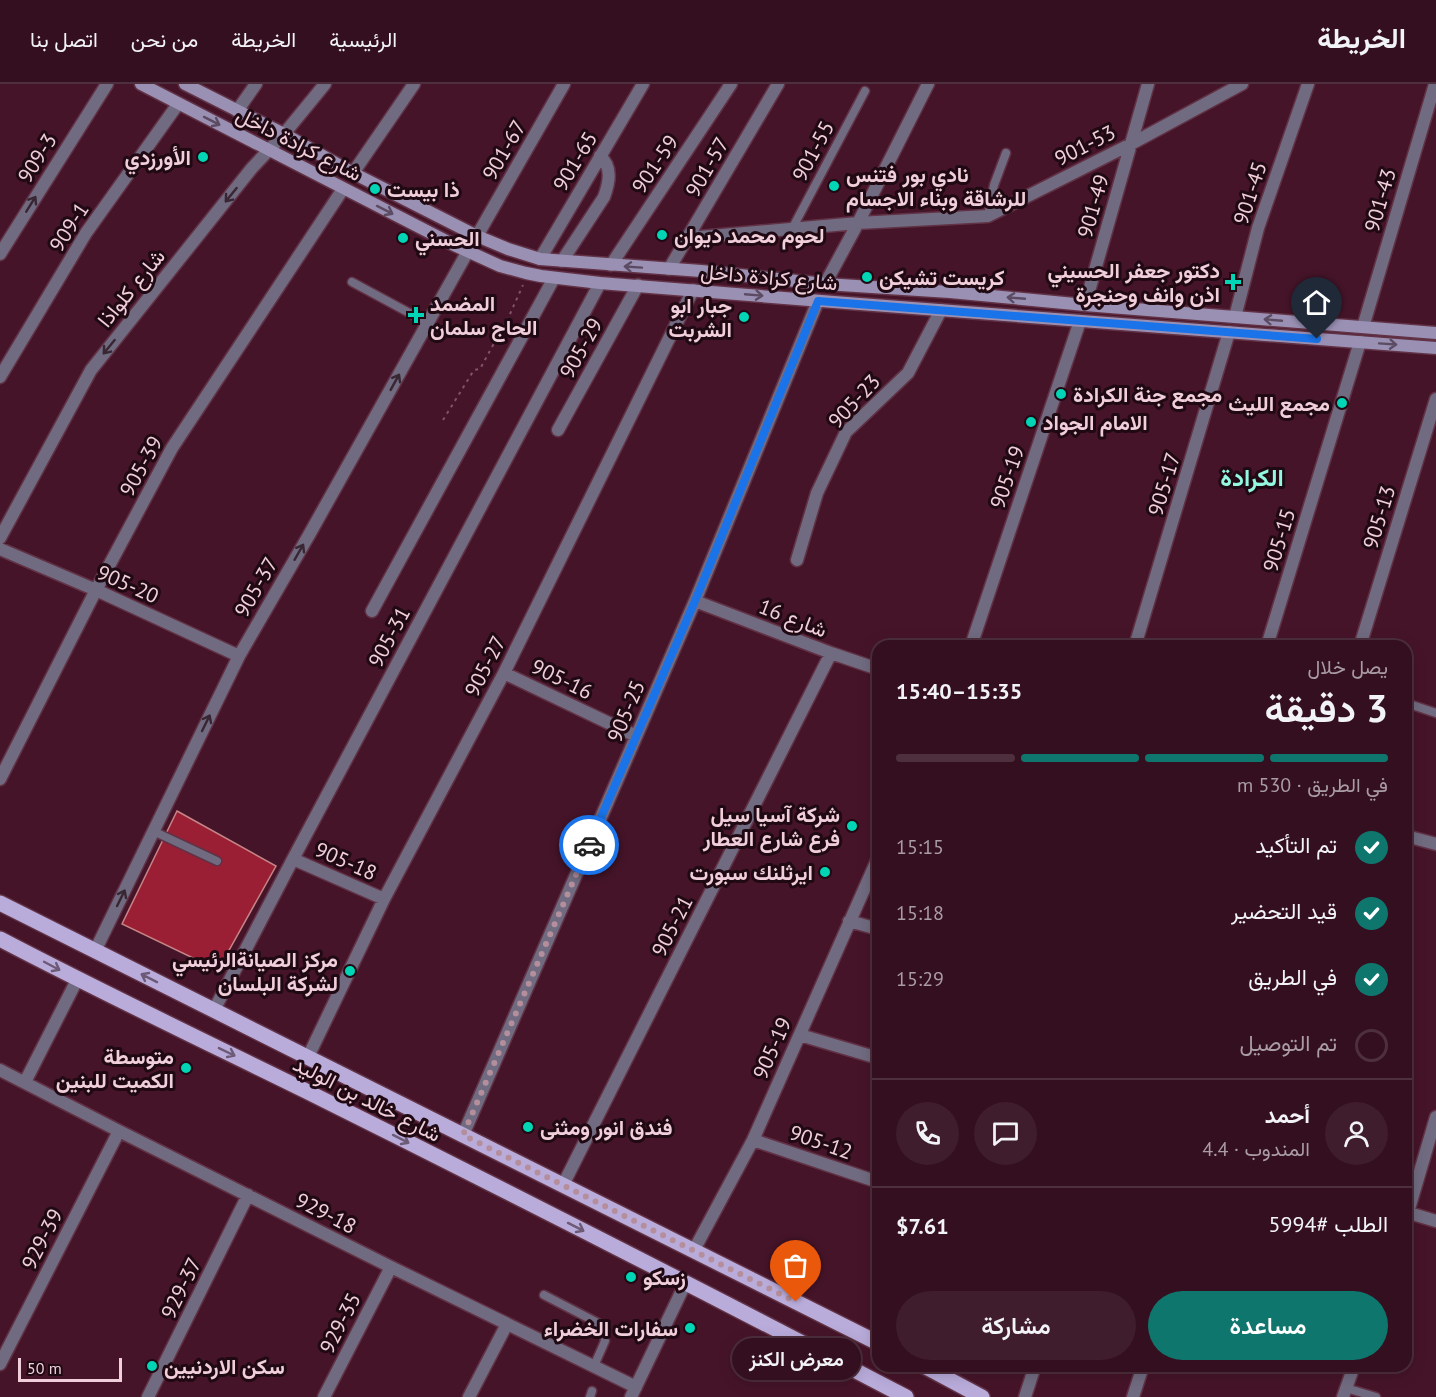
<!DOCTYPE html>
<html lang="ar">
<meta charset="utf-8">
<style>
:root{--surface:#340f1f;--page:#3f1d2c;--text:#f1f3f6;--muted:#a99ca4;--line:#4e2f3d;--accent:#0f766e}
body{margin:0;font-family:"PT Sans",Vazirmatn,sans-serif;background:var(--page);color:var(--text);direction:rtl;height:100vh;display:flex;flex-direction:column;font-size:22px;white-space:nowrap}
*{box-sizing:border-box;margin:0}
p{font-size:20px;color:var(--muted)}
.icon{flex:none;width:33px;height:33px;fill:none;stroke:currentColor;stroke-width:2;stroke-linecap:round;stroke-linejoin:round}
.map{position:relative;flex:1;overflow:hidden;direction:ltr}
.details{position:absolute;left:872px;top:556px;width:540px;height:732px;display:flex;flex-direction:column;background:var(--surface);border-radius:18px;box-shadow:0 3px 15px #0003,0 0 0 2px var(--line);direction:rtl}
.details>*{flex:none}
.scale{position:absolute;left:18px;bottom:15px;width:104px;box-sizing:border-box;padding-left:6px;border:3px solid #f1cfda;border-top:0;font-size:16px;line-height:21px;white-space:nowrap;color:#f1cfda;-webkit-text-stroke:4px #1f0912;paint-order:stroke}
.pin{position:absolute;display:grid;place-items:center;width:51px;height:51px;color:#fff;margin:-62px -26px;border-radius:50% 50% 50% 0;rotate:-45deg;box-shadow:0 0 6px #0007}
.pin .icon{rotate:45deg}
.courier{position:absolute;display:grid;place-items:center;width:60px;height:60px;margin:-30px;border:4px solid #1a73e8;border-radius:50%;background:#fff;color:#222;box-shadow:0 2px 8px #0007}
.bubble{position:absolute;height:42px;border-radius:21px;background:var(--surface);box-shadow:0 3px 15px #0003,0 0 0 2px var(--line);font-size:20px;font-weight:600;line-height:42px;text-align:center;direction:rtl}
.overview em{font-style:normal;font-weight:600}
.overview div{display:flex;flex-direction:column-reverse}
.overview{display:flex;align-items:center;justify-content:space-between;height:102px;padding:0 24px}
h1{font-size:39px;font-weight:600;line-height:45px}
.bar{display:grid;grid-template-columns:repeat(4,1fr);gap:9px 6px;align-content:center;height:72px;padding:0 24px}
.bar i{height:8px;border-radius:4px;background:var(--line)}
.bar .selected{background:var(--accent)}
.bar p{grid-column:span 4}
.line{display:flex;align-items:center;gap:15px;padding:0 24px;border-top:2px solid var(--line)}
.line div{flex:1}
.round{display:grid;place-items:center;flex:none;width:63px;height:63px;border-radius:32px;background:var(--page)}
ol{padding:0 24px;list-style:none}
li{display:flex;align-items:center;gap:18px;height:66px}
li p{margin-inline-start:auto}
li .icon{padding:6px;border-radius:50%;background:var(--accent);color:#fff;stroke-width:4}
li:last-child{color:var(--muted)}
li i{width:33px;height:33px;border:3px solid var(--line);border-radius:50%}
.cta{display:flex;gap:12px;margin-top:auto;padding:12px 24px}
.cta a{flex:1;height:69px;border-radius:36px;background:var(--accent);color:#fff;font-size:24px;font-weight:600;line-height:69px;text-align:center}
.cta a+a{background:var(--page);color:var(--text)}
header{display:flex;align-items:center;gap:36px;box-sizing:border-box;height:84px;padding:0 30px;background:var(--surface);border-bottom:2px solid var(--line)}
header strong{font-size:28px}
nav{display:flex;gap:33px;margin-inline-start:auto;font-size:21px}
.map>svg:first-child{display:block}
.building{fill:#9b1f34;stroke:#c68587;stroke-width:1.5}
.lines{fill:none;stroke-linecap:round;stroke-linejoin:round}
.lane-casing{stroke:#613245;stroke-width:11}
.street-casing{stroke:#613245;stroke-width:15}
.secondary-casing{stroke:#613245;stroke-width:15}
.primary-casing{stroke:#613245;stroke-width:18}
.path{stroke:#805365;stroke-width:2;stroke-dasharray:3 4.5;stroke-linecap:butt}
.lane{stroke:#716b81;stroke-width:8}
.street{stroke:#716b81;stroke-width:12}
.secondary{stroke:#9a90b4;stroke-width:12}
.primary{stroke:#b9acdb;stroke-width:15}
.oneway{stroke:#5c4c63}
.oneway2{stroke:#382633}
.oneway3{stroke:#6c5a76}
.done{stroke:#b58e9c;stroke-width:6;stroke-dasharray:0 10.8}
.route{stroke:#1a73e8;stroke-width:8}
.poi-dot{fill:#01d5b6;stroke:#1f0912;stroke-width:2}
.labels{text-anchor:middle;dominant-baseline:central;stroke-width:6;stroke-linejoin:round;paint-order:stroke}
.street-label{font-size:21px;fill:#f1cfda;stroke:#1f0912}
.poi-label{font-size:21px;font-weight:bold;fill:#f1cfda;stroke:#1f0912;text-anchor:start}
.quarter-label{font-size:24px;font-weight:bold;fill:#94f8e1;stroke:#1f0912}
</style>
<header>
<strong>الخريطة</strong>
<nav><a>الرئيسية</a><a>الخريطة</a><a>من نحن</a><a>اتصل بنا</a></nav>
</header>
<div class="map">
<svg width="1436" height="1313" viewBox="0 0 1436 1313">
<rect width="100%" height="100%" fill="#461429"/>
<path class="building" d="M177,727L276,782L218,886L122,840Z"/>
<g class="lines">
<g class="lane-casing">
<path id="lane" d="M988,132L994,101L1006,69
M792,145L865,7
M352,198L428,239
M1406,619L1436,629
M153,747L217,777
M544,1211L598,1239L603,1248L605,1257L594,1282
M1346,1304L1376,1313
M590,1313L592,1307"/>
</g>
<g class="street-casing">
<path id="street" d="M237,27L256,0
M353,89L414,0
M477,152L564,0
M688,154L858,139L988,132L1131,60L1242,0
M0,170L107,0
M540,175L643,0
M562,177L604,113C609,99 613,83 600,72
M611,181L731,0
M669,185L778,0
M825,200L858,139L928,0
M1085,221L1148,0
M1235,233L1258,144L1308,0
M1363,243L1435,0
M0,293L86,149L178,20
M558,346L638,201
M0,454L91,286L252,84L284,50L325,0
M0,465L96,506L239,572
M797,476L817,409L846,348L908,289L941,226
M695,517L831,569L878,585
M372,527L554,194
M971,562L1080,237
M1135,562L1229,248
M1267,562L1360,258
M1360,562L1436,315
M504,589L636,652
M0,695L96,506L172,364L343,105
M1406,752L1436,760
M293,775L384,815
M849,837L878,845
M95,867L239,572L309,451L468,167
M214,926L293,775L600,199
M800,951L878,974
M308,973L384,815L504,589L693,206
M0,986L119,1047L391,1183L636,1303
M25,998L77,896
M463,1051L695,517L818,217
M753,1056L878,1098
M563,1101L831,569
M1406,1128L1436,1137
M1406,1135L1436,1033
M694,1166L753,1056L878,774
M0,1280L119,1047
M148,1313L248,1111
M324,1313L391,1183
M469,1313L507,1240
M631,1313L686,1198
M1025,1313L1035,1282
M1133,1313L1143,1282
M1343,1313L1354,1282"/>
</g>
<g class="secondary-casing">
<path id="secondary" d="M141,0L454,161L500,182L526,189L541,192L600,199L834,218L1436,264
M185,0L284,50L353,89L477,152L508,165L540,175L701,187L825,200L950,208L1085,221L1436,249"/>
</g>
<g class="primary-casing">
<path id="primary" d="M0,819L878,1259
M0,855C101,908 204,957 306,1007C507,1107 707,1209 906,1313
M924,1282L982,1313"/>
</g>
<path class="path" d="M443,336L474,286L480,285L510,230L523,201"/>
<use href="#lane" class="lane"/>
<use href="#street" class="street"/>
<use href="#secondary" class="secondary"/>
<use href="#primary" class="primary"/>
</g>
<defs><path id="oneway-shaft" d="M-6 0H5M1.5-3L5.5 0L1.5 3" fill="none" stroke-width="1.6" stroke-linecap="round" stroke-linejoin="round" transform="scale(1.5)"/></defs>
<g class="oneway">
<use href="#oneway-shaft" transform="translate(212 37) rotate(27)"/>
<use href="#oneway-shaft" transform="translate(385 126) rotate(27)"/>
<use href="#oneway-shaft" transform="translate(633 183) rotate(-176)"/>
<use href="#oneway-shaft" transform="translate(754 211) rotate(5)"/>
<use href="#oneway-shaft" transform="translate(1016 214) rotate(-175)"/>
<use href="#oneway-shaft" transform="translate(1273 236) rotate(-175)"/>
<use href="#oneway-shaft" transform="translate(1388 260) rotate(4)"/>
</g>
<g class="oneway2">
<use href="#oneway-shaft" transform="translate(231 111) rotate(129)"/>
<use href="#oneway-shaft" transform="translate(31 120) rotate(-58)"/>
<use href="#oneway-shaft" transform="translate(109 263) rotate(129)"/>
<use href="#oneway-shaft" transform="translate(395 298) rotate(-61)"/>
<use href="#oneway-shaft" transform="translate(299 468) rotate(-60)"/>
<use href="#oneway-shaft" transform="translate(206 639) rotate(-64)"/>
<use href="#oneway-shaft" transform="translate(121 814) rotate(-64)"/>
</g>
<g class="oneway3">
<use href="#oneway-shaft" transform="translate(52 882) rotate(28)"/>
<use href="#oneway-shaft" transform="translate(149 894) rotate(-153)"/>
<use href="#oneway-shaft" transform="translate(227 968) rotate(26)"/>
<use href="#oneway-shaft" transform="translate(401 1055) rotate(27)"/>
<use href="#oneway-shaft" transform="translate(576 1143) rotate(27)"/>
</g>
<g class="lines">
<path class="done" d="M589,761L463,1051L796,1218"/>
<path class="route" d="M589,761L695,517L818,217L1317,255"/>
</g>
<g class="poi-dot">
<circle cx="203" cy="73" r="6"/>
<circle cx="834" cy="102" r="6"/>
<circle cx="375" cy="105" r="6"/>
<circle cx="662" cy="151" r="6"/>
<circle cx="403" cy="154" r="6"/>
<circle cx="867" cy="193" r="6"/>
<path d="M1230 189h6v6h6v6h-6v6h-6v-6h-6v-6h6z"/>
<path d="M413 222h6v6h6v6h-6v6h-6v-6h-6v-6h6z"/>
<circle cx="744" cy="233" r="6"/>
<circle cx="1061" cy="310" r="6"/>
<circle cx="1342" cy="319" r="6"/>
<circle cx="1031" cy="338" r="6"/>
<circle cx="852" cy="742" r="6"/>
<circle cx="825" cy="788" r="6"/>
<circle cx="350" cy="887" r="6"/>
<circle cx="186" cy="984" r="6"/>
<circle cx="528" cy="1043" r="6"/>
<circle cx="631" cy="1193" r="6"/>
<circle cx="690" cy="1244" r="6"/>
<circle cx="152" cy="1282" r="6"/>
</g>
<g class="labels">
<g class="street-label">
<text transform="translate(299 60) rotate(27)">شارع كرادة داخل</text>
<text transform="translate(1085 61) rotate(-27)">901-53</text>
<text transform="translate(504 66) rotate(-60)">901-67</text>
<text transform="translate(813 67) rotate(-62)">901-55</text>
<text transform="translate(37 74) rotate(-58)">909-3</text>
<text transform="translate(575 77) rotate(-59)">901-65</text>
<text transform="translate(655 80) rotate(-56)">901-59</text>
<text transform="translate(707 83) rotate(-60)">901-57</text>
<text transform="translate(1250 109) rotate(-72)">901-45</text>
<text transform="translate(1380 116) rotate(-74)">901-43</text>
<text transform="translate(1093 122) rotate(-74)">901-49</text>
<text transform="translate(69 143) rotate(-57)">909-1</text>
<text transform="translate(769 193) rotate(5)">شارع كرادة داخل</text>
<text transform="translate(131 204) rotate(-51)">شارع كلواذا</text>
<text transform="translate(581 264) rotate(-61)">905-29</text>
<text transform="translate(854 317) rotate(-47)">905-23</text>
<text transform="translate(141 382) rotate(-61)">905-39</text>
<text transform="translate(1007 393) rotate(-71)">905-19</text>
<text transform="translate(1164 400) rotate(-73)">905-17</text>
<text transform="translate(1379 433) rotate(-73)">905-13</text>
<text transform="translate(1279 456) rotate(-73)">905-15</text>
<text transform="translate(128 500) rotate(24)">905-20</text>
<text transform="translate(256 503) rotate(-60)">905-37</text>
<text transform="translate(793 534) rotate(21)">شارع 16</text>
<text transform="translate(389 553) rotate(-62)">905-31</text>
<text transform="translate(485 582) rotate(-63)">905-27</text>
<text transform="translate(562 595) rotate(26)">905-16</text>
<text transform="translate(626 627) rotate(-67)">905-25</text>
<text transform="translate(346 777) rotate(24)">905-18</text>
<text transform="translate(672 842) rotate(-63)">905-21</text>
<text transform="translate(772 964) rotate(-66)">905-19</text>
<text transform="translate(367 1015) rotate(27)">شارع خالد بن الوليد</text>
<text transform="translate(821 1058) rotate(19)">905-12</text>
<text transform="translate(326 1129) rotate(27)">929-18</text>
<text transform="translate(42 1155) rotate(-63)">929-39</text>
<text transform="translate(181 1204) rotate(-64)">929-37</text>
<text transform="translate(340 1239) rotate(-63)">929-35</text>
</g>
<g class="poi-label">
<text x="191" y="73" text-anchor="end">الأورزدي</text>
<text x="846" y="90">نادي بور فتنس<tspan x="846" dy="24">للرشاقة وبناء الاجسام</tspan></text>
<text x="387" y="105">ذا بيست</text>
<text x="674" y="151">لحوم محمد ديوان</text>
<text x="415" y="154">الحسني</text>
<text x="1220" y="186" text-anchor="end">دكتور جعفر الحسيني<tspan x="1220" dy="24">اذن وانف وحنجرة</tspan></text>
<text x="879" y="193">كريست تشيكن</text>
<text x="430" y="219">المضمد<tspan x="430" dy="24">الحاج سلمان</tspan></text>
<text x="732" y="221" text-anchor="end">جبار ابو<tspan x="732" dy="24">الشربت</tspan></text>
<text x="1073" y="310">مجمع جنة الكرادة</text>
<text x="1330" y="319" text-anchor="end">مجمع الليث</text>
<text x="1043" y="338">الامام الجواد</text>
<text x="840" y="730" text-anchor="end">شركة آسيا سيل<tspan x="840" dy="24">فرع شارع العطار</tspan></text>
<text x="813" y="788" text-anchor="end">ايرثلنك سبورت</text>
<text x="338" y="875" text-anchor="end">مركز الصيانةالرئيسي<tspan x="338" dy="24">لشركة البلسان</tspan></text>
<text x="174" y="972" text-anchor="end">متوسطة<tspan x="174" dy="24">الكميت للبنين</tspan></text>
<text x="540" y="1043">فندق انور ومثنى</text>
<text x="643" y="1193">زسكو</text>
<text x="678" y="1244" text-anchor="end">سفارات الخضراء</text>
<text x="164" y="1282">سكن الاردنيين</text>
</g>
<g class="quarter-label">
<text x="1252" y="393">الكرادة</text>
</g>
</g>
</svg>
<div class="scale">50 m</div>
<div class="pin" style="left:796px;top:1218px;background:#ea580c"><svg class="icon" aria-label="bag" viewBox="0 0 24 24"><path d="M5 8h14l-1 12H6zM9 8a3 3 0 0 1 6 0"/></svg></div>
<div class="pin" style="left:1317px;top:255px;background:#1f2937"><svg class="icon" aria-label="home" viewBox="0 0 24 24"><path d="M3 11l9-7 9 7M6 9v11h12V9"/></svg></div>
<div class="courier" style="left:589px;top:761px"><svg class="icon" aria-label="car" viewBox="0 0 24 24"><path d="M5 17H2v-5l4-1 3-4h7l3 4 3 1v5h-3M9 17h6M6 11h13"/><circle cx="7" cy="17" r="2"/><circle cx="17" cy="17" r="2"/></svg></div>
<div class="bubble" style="left:732px;top:1254px;width:129px">معرض الكنز</div>
<section class="details">
<div class="overview"><div><h1>3 دقيقة</h1><p>يصل خلال</p></div><em>15:35–15:40</em></div>
<div class="bar"><i class="selected"></i><i class="selected"></i><i class="selected"></i><i></i><p>في الطريق · 530 m</p></div>
<ol>
<li><svg class="icon" aria-label="check" viewBox="0 0 24 24"><path d="M5 12l5 5 9-10"/></svg>تم التأكيد<p>15:15</p></li>
<li><svg class="icon" aria-label="check" viewBox="0 0 24 24"><path d="M5 12l5 5 9-10"/></svg>قيد التحضير<p>15:18</p></li>
<li><svg class="icon" aria-label="check" viewBox="0 0 24 24"><path d="M5 12l5 5 9-10"/></svg>في الطريق<p>15:29</p></li>
<li><i></i>تم التوصيل</li>
</ol>
<div class="line" style="height:108px"><a class="round"><svg class="icon" aria-label="person" viewBox="0 0 24 24"><circle cx="12" cy="8" r="4"/><path d="M4 21q1-7 8-7t8 7"/></svg></a><div><b>أحمد</b><p>المندوب · 4.4</p></div><a class="round"><svg class="icon" aria-label="chat" viewBox="0 0 24 24"><path d="M4 5h16v11H9l-5 4z"/></svg></a><a class="round"><svg class="icon" aria-label="phone" viewBox="0 0 24 24"><path d="M5 4h4l2 5-3 2q2 4 5 5l2-3 5 2v4C11 20 4 13 5 4z"/></svg></a></div>
<div class="line" style="height:78px"><div>الطلب #5994</div><b>$7.61</b></div>
<div class="cta"><a>مساعدة</a><a>مشاركة</a></div>
</section>
</div>
